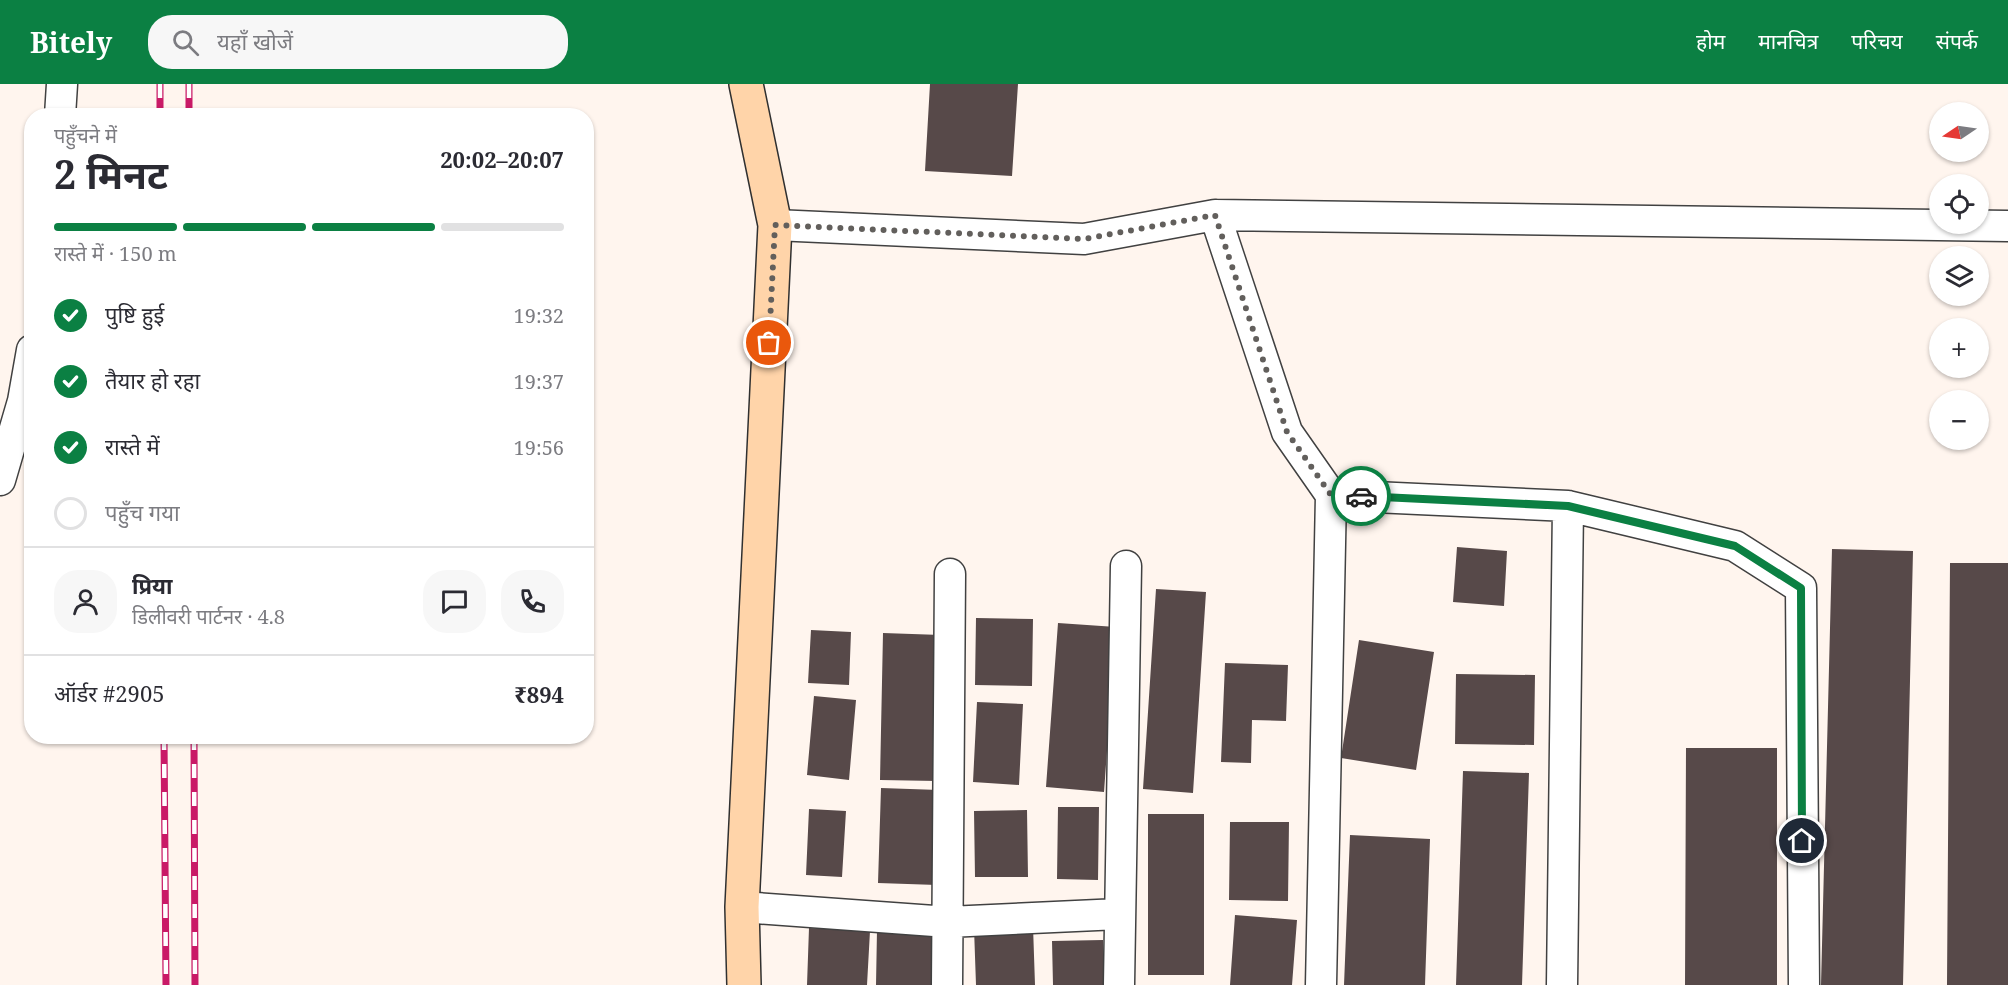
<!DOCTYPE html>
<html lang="hi">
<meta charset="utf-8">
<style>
:root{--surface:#fff;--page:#f7f7f7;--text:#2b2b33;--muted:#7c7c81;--line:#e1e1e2;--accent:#0b8043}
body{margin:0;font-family:"Noto Serif","Noto Sans Devanagari",serif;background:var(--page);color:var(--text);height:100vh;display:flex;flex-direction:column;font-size:22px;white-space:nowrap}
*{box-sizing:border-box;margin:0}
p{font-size:20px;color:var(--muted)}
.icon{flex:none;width:33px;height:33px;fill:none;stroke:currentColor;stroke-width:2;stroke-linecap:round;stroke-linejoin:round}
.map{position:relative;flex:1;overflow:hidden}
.panel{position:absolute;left:24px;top:24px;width:570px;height:636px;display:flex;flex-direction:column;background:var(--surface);border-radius:24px;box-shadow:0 2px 4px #0004}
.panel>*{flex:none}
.needle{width:39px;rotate:257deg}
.controls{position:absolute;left:1929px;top:18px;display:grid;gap:12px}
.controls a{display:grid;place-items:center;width:60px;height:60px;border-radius:50%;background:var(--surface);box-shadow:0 2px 4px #0004;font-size:30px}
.pin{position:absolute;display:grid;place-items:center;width:51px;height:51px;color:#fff;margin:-26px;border:3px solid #fff;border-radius:50%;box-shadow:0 2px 6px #0007}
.courier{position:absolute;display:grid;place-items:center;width:60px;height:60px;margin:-30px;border:4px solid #0b8043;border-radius:50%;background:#fff;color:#222;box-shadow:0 2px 8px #0007}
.overview em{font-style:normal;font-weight:700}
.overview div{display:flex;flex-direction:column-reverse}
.overview{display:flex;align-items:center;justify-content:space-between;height:102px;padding:0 30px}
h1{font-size:39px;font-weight:700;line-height:45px}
.bar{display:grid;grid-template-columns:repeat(4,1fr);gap:9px 6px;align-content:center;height:72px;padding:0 30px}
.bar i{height:8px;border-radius:4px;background:var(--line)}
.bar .current{background:var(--accent)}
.bar p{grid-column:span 4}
.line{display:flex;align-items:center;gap:15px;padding:0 30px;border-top:2px solid var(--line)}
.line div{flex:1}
.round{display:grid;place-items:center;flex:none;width:63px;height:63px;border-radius:24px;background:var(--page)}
ol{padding:0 30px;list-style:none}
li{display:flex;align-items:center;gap:18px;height:66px}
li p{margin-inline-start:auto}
li .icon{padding:6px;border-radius:50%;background:var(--accent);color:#fff;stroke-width:4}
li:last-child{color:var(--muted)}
li i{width:33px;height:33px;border:3px solid var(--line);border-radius:50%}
header{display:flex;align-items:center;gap:36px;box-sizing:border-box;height:84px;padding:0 30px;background:var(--accent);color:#fff}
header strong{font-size:28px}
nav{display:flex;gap:33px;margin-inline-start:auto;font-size:21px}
.search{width:420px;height:54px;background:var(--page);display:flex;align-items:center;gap:15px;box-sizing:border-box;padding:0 21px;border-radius:24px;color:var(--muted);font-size:22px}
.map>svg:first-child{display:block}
.building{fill:#574949}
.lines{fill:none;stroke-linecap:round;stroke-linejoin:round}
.street-casing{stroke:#414141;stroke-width:33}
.secondary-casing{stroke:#303030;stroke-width:36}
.street{stroke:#fff;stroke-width:30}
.secondary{stroke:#ffd4a9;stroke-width:33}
.rail-casing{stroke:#c91a67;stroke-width:7}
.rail{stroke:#fff;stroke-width:4.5;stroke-dasharray:14;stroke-linecap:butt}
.done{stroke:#625f5c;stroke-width:6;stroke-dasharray:0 10.8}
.route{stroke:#0b8043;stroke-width:8}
</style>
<header>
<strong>Bitely</strong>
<div class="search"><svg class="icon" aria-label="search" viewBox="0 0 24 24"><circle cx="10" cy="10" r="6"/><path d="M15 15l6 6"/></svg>यहाँ खोजें</div>
<nav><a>होम</a><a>मानचित्र</a><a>परिचय</a><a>संपर्क</a></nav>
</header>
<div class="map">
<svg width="2008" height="901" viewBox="0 0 2008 901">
<rect width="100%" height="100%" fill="#fff5ee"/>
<path class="building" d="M930,0H1018L1012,92L925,87Z
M1457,463L1507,467L1504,522L1453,518Z
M1832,465L1913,467L1903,901H1821Z
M1950,479H2008V901H1947Z
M1156,505L1206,508L1193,709L1143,705Z
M976,534L1033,535L1032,602L975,601Z
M1058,539L1116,543L1104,708L1046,703Z
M811,546L851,548L849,601L808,599Z
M883,549L941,551L937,697L880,696Z
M1359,556L1434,568L1416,686L1341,674Z
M1225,579L1288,581L1286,637L1252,636L1251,679L1221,678Z
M1456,590L1535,591L1534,661L1455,660Z
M814,612L856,616L849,696L807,691Z
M977,618L1023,620L1019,701L973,698Z
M1686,664H1777V901H1685Z
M1463,687L1529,689L1522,901H1456Z
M881,704L939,706L937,801L878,799Z
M1058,723H1099L1098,796L1057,795Z
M809,725L846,727L842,793L806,791Z
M1027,726L1028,793H975L974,727Z
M1148,730H1204V891H1148Z
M1230,738H1289L1288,817L1229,816Z
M1350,751L1430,755L1425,901H1344Z
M1235,831L1297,836L1292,901H1230Z
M1033,842L1035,901H976L974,844Z
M809,844L870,847L867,901H807Z
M877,846L939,848L938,901H876Z
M1103,856L1104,901H1053L1052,857Z"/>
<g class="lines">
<g class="street-casing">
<path id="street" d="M60,32L62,0
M1215,131L1287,348L1331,411L1568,422L1735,462L1801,504L1804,901
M775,141L1084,155L1215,131L2008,142
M0,396L23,317L32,266
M742,823L948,838L1119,830
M947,901L950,490
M1119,901L1126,482
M1321,901L1331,411
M1562,901L1568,422"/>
</g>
<g class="secondary-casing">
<path id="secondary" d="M744,901L742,823L775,141L746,0"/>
</g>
<use href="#street" class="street"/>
<use href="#secondary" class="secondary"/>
<g class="rail-casing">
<path id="rail" d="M160,0V32
M189,0V32
M164,652L166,901
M194,652L195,901"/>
</g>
<use href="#rail" class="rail"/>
</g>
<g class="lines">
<path class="done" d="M769,259L775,141L1084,155L1215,131L1287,348L1331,411L1361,412"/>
<path class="route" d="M1361,412L1568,422L1735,462L1801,504L1802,757"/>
</g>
</svg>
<div class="controls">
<a><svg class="needle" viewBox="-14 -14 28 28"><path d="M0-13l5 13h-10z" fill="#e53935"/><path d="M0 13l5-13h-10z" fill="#7c7c81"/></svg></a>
<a><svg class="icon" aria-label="locate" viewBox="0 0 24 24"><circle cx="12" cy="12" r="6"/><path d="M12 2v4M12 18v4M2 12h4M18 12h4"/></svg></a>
<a><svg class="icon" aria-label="layers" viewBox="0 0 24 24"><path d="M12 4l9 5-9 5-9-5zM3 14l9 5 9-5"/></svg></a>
<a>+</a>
<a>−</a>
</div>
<div class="pin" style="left:769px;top:259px;background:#ea580c"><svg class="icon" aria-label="bag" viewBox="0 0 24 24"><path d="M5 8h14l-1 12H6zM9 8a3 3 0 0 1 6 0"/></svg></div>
<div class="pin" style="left:1802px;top:757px;background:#1f2937"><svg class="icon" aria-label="home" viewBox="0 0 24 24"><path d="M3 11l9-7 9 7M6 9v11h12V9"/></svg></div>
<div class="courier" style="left:1361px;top:412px"><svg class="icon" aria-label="car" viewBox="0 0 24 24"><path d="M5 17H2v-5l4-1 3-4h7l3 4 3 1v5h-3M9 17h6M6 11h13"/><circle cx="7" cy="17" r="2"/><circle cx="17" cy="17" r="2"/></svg></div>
<section class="panel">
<div class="overview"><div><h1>2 मिनट</h1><p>पहुँचने में</p></div><em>20:02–20:07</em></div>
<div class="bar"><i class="current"></i><i class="current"></i><i class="current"></i><i></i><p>रास्ते में · 150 m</p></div>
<ol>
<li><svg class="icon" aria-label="check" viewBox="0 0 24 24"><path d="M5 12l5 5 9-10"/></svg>पुष्टि हुई<p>19:32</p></li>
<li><svg class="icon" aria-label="check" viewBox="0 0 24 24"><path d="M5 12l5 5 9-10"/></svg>तैयार हो रहा<p>19:37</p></li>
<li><svg class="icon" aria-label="check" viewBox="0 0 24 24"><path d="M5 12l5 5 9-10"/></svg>रास्ते में<p>19:56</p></li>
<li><i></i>पहुँच गया</li>
</ol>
<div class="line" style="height:108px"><a class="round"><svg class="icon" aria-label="person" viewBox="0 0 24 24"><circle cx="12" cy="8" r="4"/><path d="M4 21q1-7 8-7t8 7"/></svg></a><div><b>प्रिया</b><p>डिलीवरी पार्टनर · 4.8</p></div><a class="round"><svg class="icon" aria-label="chat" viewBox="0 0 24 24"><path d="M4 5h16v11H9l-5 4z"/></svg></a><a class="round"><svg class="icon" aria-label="phone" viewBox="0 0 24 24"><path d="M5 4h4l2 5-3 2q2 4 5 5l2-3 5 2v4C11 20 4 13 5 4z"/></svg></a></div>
<div class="line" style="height:78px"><div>ऑर्डर #2905</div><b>₹894</b></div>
</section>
</div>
